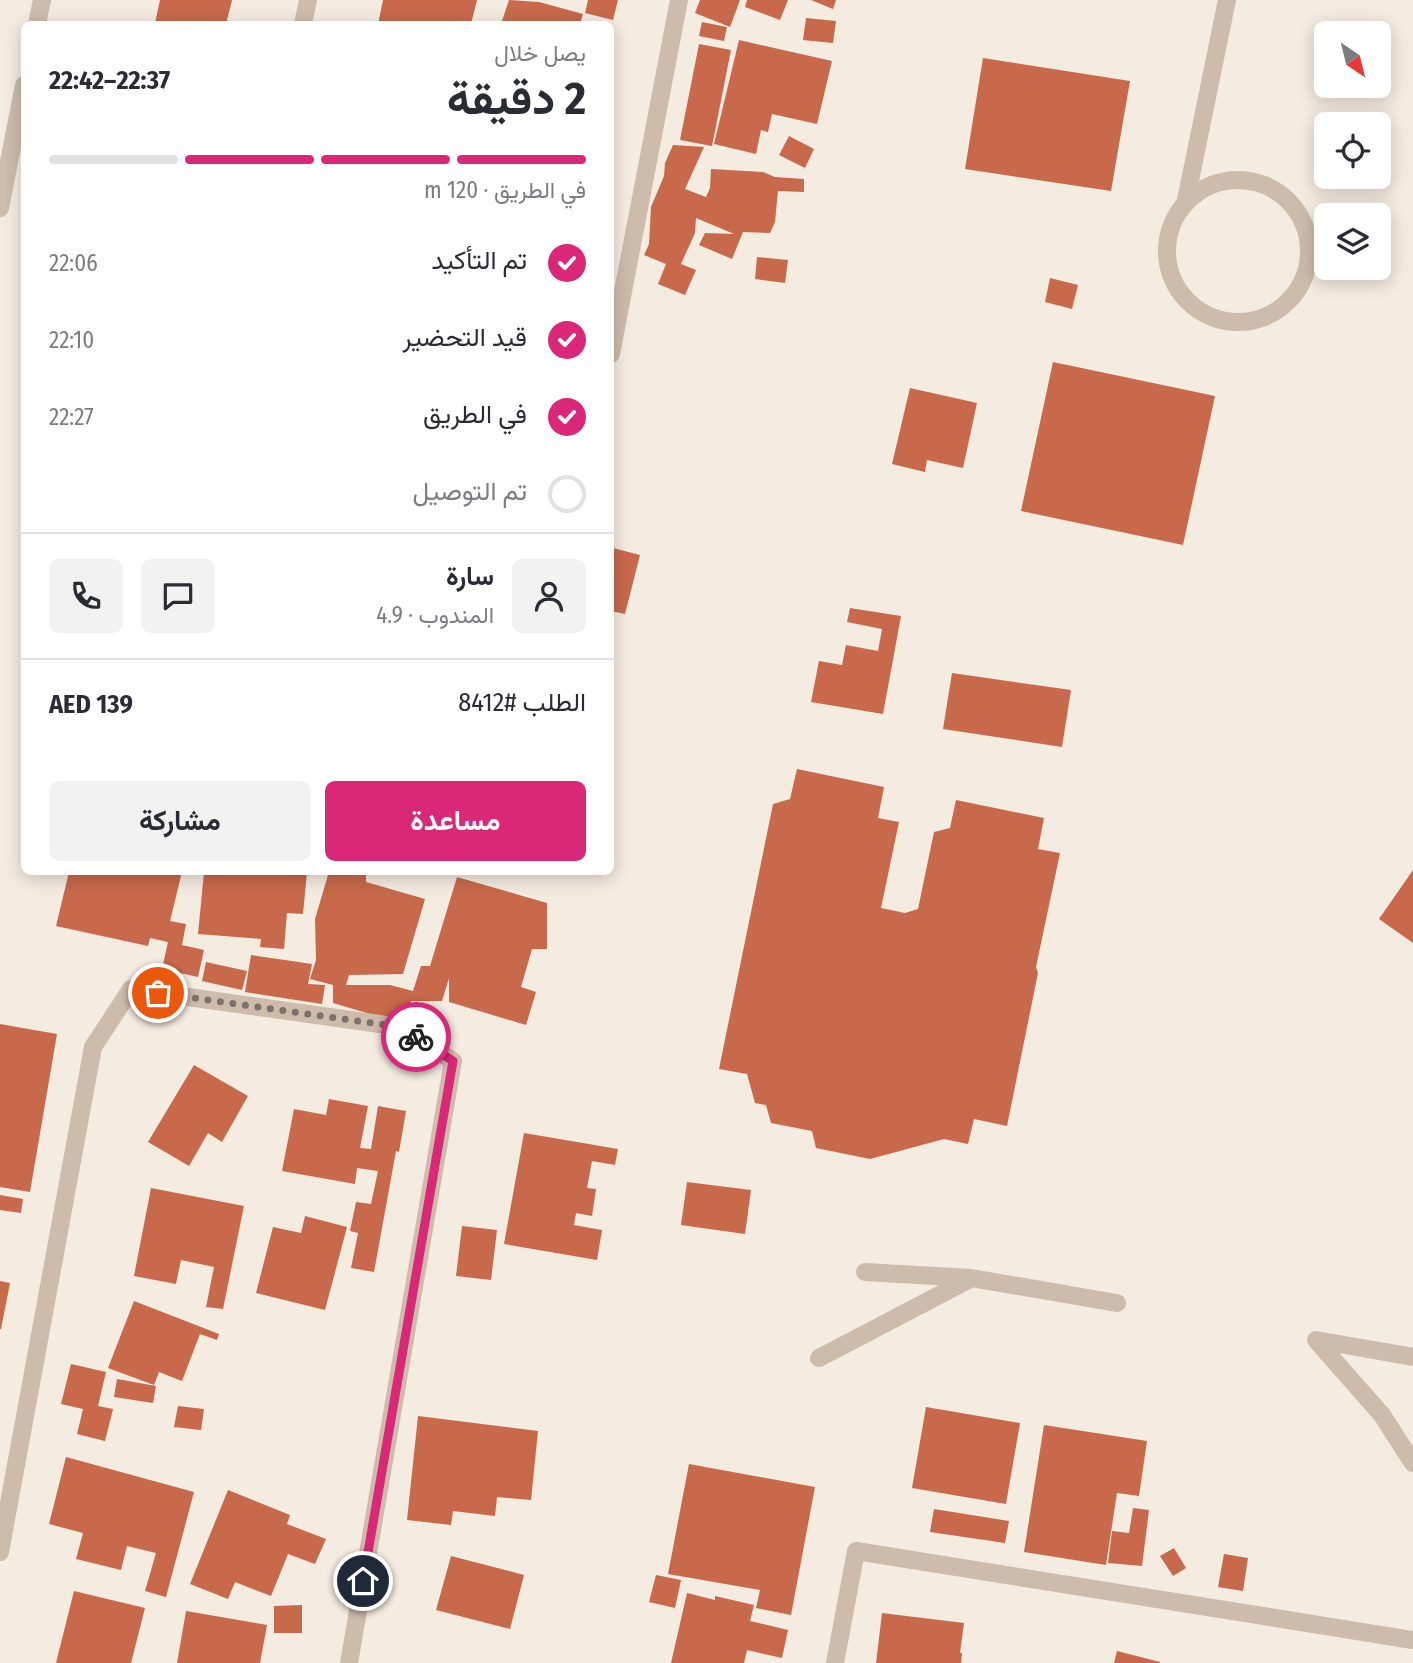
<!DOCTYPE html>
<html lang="ar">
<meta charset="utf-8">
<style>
:root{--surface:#fff;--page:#f2f2f3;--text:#2b2b33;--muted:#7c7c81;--line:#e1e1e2;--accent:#db2777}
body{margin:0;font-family:"Fira Sans Condensed",Vazirmatn,sans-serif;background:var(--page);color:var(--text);direction:rtl;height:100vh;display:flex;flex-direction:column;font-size:26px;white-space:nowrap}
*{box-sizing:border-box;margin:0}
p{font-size:23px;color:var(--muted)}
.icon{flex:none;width:38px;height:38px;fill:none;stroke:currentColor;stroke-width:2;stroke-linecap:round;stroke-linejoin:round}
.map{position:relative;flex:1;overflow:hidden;direction:ltr}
.drawer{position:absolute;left:21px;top:21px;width:593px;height:854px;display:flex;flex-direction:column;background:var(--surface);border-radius:10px;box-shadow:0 4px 18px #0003;direction:rtl}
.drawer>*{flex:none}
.needle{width:46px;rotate:145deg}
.controls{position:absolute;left:1314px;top:21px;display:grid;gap:14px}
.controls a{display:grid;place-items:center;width:77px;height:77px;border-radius:10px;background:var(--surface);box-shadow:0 4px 18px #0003;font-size:35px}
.pin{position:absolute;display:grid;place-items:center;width:60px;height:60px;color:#fff;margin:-30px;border:4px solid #fff;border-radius:50%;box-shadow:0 2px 7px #0007}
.courier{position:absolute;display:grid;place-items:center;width:70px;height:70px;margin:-35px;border:5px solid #db2777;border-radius:50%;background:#fff;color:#222;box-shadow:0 2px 9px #0007}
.head em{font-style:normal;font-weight:700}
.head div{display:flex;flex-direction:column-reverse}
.head{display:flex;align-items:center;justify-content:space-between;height:119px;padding:0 28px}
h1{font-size:46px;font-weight:700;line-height:52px}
.bar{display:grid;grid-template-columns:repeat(4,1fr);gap:10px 7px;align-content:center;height:84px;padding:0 28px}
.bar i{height:9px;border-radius:5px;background:var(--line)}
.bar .active{background:var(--accent)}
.bar p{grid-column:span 4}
.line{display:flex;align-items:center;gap:18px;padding:0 28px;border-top:2px solid var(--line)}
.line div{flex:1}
.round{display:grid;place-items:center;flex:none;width:74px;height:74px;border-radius:10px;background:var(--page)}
ol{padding:0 28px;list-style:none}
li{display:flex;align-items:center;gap:21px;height:77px}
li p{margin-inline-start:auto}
li .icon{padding:7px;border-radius:50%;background:var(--accent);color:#fff;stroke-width:4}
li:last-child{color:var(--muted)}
li i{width:38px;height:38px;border:4px solid var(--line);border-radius:50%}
.primary-button{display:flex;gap:14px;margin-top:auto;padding:14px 28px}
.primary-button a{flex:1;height:80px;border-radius:10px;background:var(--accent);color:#fff;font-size:28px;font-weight:700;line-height:80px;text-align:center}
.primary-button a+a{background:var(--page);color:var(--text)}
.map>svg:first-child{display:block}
.building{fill:#c8694b}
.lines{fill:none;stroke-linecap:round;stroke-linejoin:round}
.minor{stroke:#cdbbac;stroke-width:18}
.done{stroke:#7c716b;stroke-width:7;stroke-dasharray:0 12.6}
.route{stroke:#db2777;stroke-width:9}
</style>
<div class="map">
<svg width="1413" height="1663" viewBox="0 0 1413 1663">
<rect width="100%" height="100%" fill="#f4ebe1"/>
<path class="building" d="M160,0H232L226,24L155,23Z
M383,0H477L471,24H378Z
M509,0L539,2L583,14L580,24H501Z
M588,0H618L613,20L585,13Z
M700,0H740L730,27L695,13Z
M747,0H788L780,20L745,7Z
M811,0H836L833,9Z
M806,18L836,21L833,43L803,40Z
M702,22L727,27L724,41L699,36Z
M739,40L832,61L817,124L772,114L768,132L761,130L756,154L714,144Z
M699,44L731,50L712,146L680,140Z
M983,58L1130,81L1111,191L965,169Z
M789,136L814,149L805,168L779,155Z
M673,145L704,147L685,189L706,197L710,188L711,169L763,172L775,177L804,179V192L778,191L775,222L770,233L743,232L732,259L699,245L705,233L734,234L696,218L695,233L681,264L696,270L685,295L658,284L666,264L644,255L649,244L651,207L664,176L665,163Z
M757,257L788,260L785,283L755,279Z
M1050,278L1078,285L1072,309L1045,302Z
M1053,362L1215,396L1183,545L1021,511Z
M910,388L977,403L963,468L927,460L925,472L892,464Z
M613,548L640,555L625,614L611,611Z
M850,608L901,616L883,714L811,702L819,661L842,665L846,645L878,651L882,629L847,622Z
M952,673L1071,690L1062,747L943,729Z
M797,769L884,787L878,818L899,822L881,908L905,913L918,909L934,832L950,828L956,800L1044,818L1038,849L1060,853L1036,967L1038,973L1007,1126L974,1119L968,1144L944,1139L870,1159L816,1148L812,1131L771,1123L766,1105L755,1103L747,1074L719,1069L773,804L790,799Z
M1413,870V943L1379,919Z
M69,872H182L170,921L186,924L182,945L204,950L198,977L162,969L168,942L150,938L148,946L56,926Z
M204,872H307L303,914L287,913L284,949L260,947L261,939L198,934Z
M328,875H366V882L425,899L403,974L349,975L346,985H390L413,991L421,966H430L457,877L547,903V949H532L521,987L536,992L526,1025L449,1002V978L442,1001H411L404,1024L333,1003V985L310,979L316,960L315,919Z
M251,955L312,964L308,984L325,985L322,1004L245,992Z
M206,962L247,971L242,990L202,981Z
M0,1024L57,1034L30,1192L0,1187Z
M194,1065L248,1096L222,1142L208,1133L189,1166L148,1142Z
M329,1099L368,1106L360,1148L371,1149L378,1106L406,1111L399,1152L396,1151L374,1272L351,1268L358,1233L350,1231L356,1202L371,1204L378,1171L357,1168L355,1184L282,1171L294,1109L326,1115Z
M524,1133L618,1149L615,1165L592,1161L587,1188L596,1189L592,1216L576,1213L574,1225L602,1230L597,1260L504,1244Z
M687,1182L751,1190L745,1234L681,1225Z
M151,1188L244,1206L223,1309L206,1307L214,1267L181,1260L176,1284L134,1276Z
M0,1195L23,1199L21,1213L0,1210Z
M305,1216L347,1227L325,1310L256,1293L273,1227L301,1233Z
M462,1226L497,1230L491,1280L456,1276Z
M0,1281L10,1283L1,1329H0Z
M134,1301L219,1334L217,1340L200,1334L182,1381L159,1372L154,1385L108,1368Z
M71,1364L106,1372L98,1406L113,1409L105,1441L77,1434L83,1409L61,1404Z
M117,1379L156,1386L153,1403L114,1397Z
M178,1406L204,1409L201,1430L174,1427Z
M926,1407L1020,1423L1006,1504L912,1488Z
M418,1416L538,1431L531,1500L497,1497L495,1516L453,1511L451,1525L407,1520Z
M1044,1425L1147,1441L1139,1496L1117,1493L1106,1565L1024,1552Z
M66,1457L194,1492L166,1597L145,1591L156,1553L127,1546L121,1570L76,1559L83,1533L49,1524Z
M689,1464L815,1487L791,1615L756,1608L760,1590L668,1574Z
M228,1490L290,1515L287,1524L326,1539L315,1564L288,1554L271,1596L235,1582L228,1599L190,1584Z
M1133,1508L1149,1510L1142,1566L1108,1563L1112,1531L1129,1533Z
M934,1509L1009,1521L1005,1543L930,1532Z
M1174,1548L1186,1568L1173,1576L1160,1556Z
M1224,1554L1248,1558L1243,1591L1218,1587Z
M451,1556L524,1575L510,1629L436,1610Z
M656,1575L681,1580L675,1608L649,1602Z
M74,1591L145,1608L131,1663H56Z
M687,1593L715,1600V1596L754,1605L750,1621L788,1630L782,1658L747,1650L744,1663H671Z
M302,1605V1633H274V1606Z
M186,1611L267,1625L260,1663H177Z
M882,1613L964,1623L960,1653H962L961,1663H876Z
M1117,1651L1160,1662V1663H1114Z"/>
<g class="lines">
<path class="minor" d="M37,24L42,0
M303,24L308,0
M1167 251a71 71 0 1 1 142 0a71 71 0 1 1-142 0Z
M1186,200L1227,0
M0,208L24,85
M611,354L679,0
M865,1272L971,1278L1117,1303
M1316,1340L1382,1415L1413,1463
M1316,1340L1413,1357
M819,1358L970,1279
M0,1552L93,1047L131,989L401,1027L453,1061L349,1663
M835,1663L856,1551L1413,1640"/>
</g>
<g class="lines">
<path class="done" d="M158,993L401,1027L416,1037"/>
<path class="route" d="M363,1581L453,1061L416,1037"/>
</g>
</svg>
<div class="controls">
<a><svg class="needle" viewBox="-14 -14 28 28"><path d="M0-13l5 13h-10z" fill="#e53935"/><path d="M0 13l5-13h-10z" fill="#7c7c81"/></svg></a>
<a><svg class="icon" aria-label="locate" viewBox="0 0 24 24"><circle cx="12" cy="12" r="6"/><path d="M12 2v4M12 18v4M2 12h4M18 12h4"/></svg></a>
<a><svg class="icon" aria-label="layers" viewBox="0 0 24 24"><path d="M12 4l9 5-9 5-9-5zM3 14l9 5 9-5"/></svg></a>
</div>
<div class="pin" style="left:158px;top:993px;background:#ea580c"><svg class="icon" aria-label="bag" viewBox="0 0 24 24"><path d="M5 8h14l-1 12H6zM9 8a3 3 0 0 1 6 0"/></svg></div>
<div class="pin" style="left:363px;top:1581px;background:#1f2937"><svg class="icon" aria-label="home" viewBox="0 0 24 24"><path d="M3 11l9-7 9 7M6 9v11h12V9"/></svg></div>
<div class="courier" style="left:416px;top:1037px"><svg class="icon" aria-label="bike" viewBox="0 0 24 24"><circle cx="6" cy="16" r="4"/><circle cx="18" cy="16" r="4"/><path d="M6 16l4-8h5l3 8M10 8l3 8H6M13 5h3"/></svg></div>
<section class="drawer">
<div class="head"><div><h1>2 دقيقة</h1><p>يصل خلال</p></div><em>22:37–22:42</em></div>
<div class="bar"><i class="active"></i><i class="active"></i><i class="active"></i><i></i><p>في الطريق · 120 m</p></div>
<ol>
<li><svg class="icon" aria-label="check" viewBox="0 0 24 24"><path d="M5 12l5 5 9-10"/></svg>تم التأكيد<p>22:06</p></li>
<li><svg class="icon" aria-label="check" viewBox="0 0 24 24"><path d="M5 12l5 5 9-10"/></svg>قيد التحضير<p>22:10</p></li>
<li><svg class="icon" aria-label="check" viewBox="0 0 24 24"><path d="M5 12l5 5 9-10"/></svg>في الطريق<p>22:27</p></li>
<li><i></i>تم التوصيل</li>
</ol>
<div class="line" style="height:126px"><a class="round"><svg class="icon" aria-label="person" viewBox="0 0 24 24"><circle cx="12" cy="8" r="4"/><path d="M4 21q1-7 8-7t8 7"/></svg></a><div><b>سارة</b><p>المندوب · 4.9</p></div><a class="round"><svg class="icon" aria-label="chat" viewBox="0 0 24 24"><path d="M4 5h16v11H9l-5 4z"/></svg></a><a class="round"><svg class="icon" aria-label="phone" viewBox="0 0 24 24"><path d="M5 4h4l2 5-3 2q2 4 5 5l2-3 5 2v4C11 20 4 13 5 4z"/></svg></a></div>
<div class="line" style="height:91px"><div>الطلب #8412</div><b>AED 139</b></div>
<div class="primary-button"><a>مساعدة</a><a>مشاركة</a></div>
</section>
</div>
